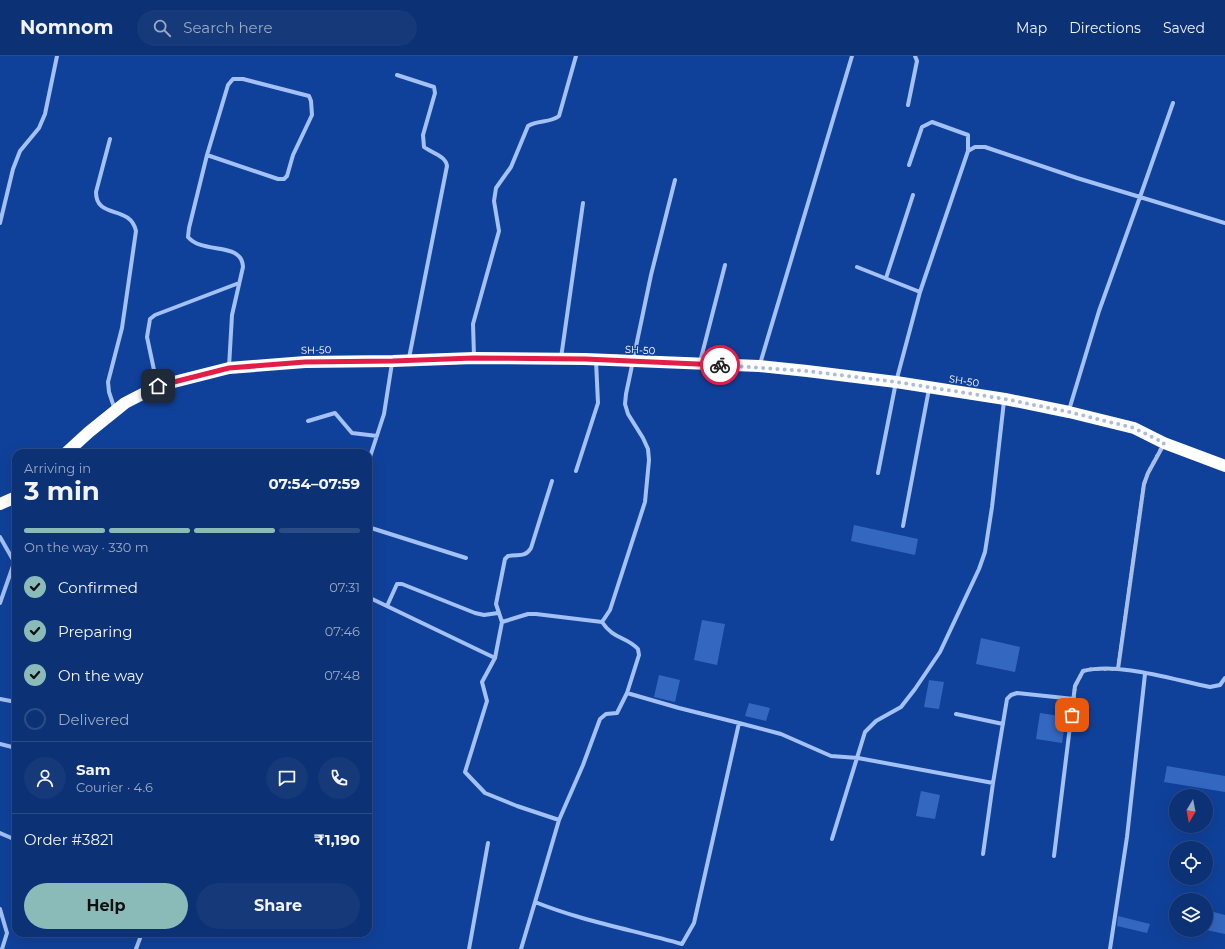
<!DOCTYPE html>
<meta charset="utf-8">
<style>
:root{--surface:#0c3174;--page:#153979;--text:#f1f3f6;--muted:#9aa9c5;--line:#2c4c86;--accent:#8bbbb9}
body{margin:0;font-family:Montserrat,sans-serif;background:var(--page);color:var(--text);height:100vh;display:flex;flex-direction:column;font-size:15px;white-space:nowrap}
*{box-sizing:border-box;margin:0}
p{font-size:13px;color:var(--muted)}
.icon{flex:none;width:22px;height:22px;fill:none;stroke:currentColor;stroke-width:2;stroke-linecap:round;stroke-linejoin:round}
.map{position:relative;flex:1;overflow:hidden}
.side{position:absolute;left:12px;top:393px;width:360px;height:488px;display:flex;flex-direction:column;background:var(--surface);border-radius:12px;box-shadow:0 4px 16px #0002,0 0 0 1px var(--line)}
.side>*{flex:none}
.needle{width:26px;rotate:190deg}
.controls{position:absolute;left:1169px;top:733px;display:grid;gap:8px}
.controls a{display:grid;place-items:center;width:44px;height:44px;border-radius:50%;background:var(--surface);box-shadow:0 4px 16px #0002,0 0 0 1px var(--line);font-size:20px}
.pin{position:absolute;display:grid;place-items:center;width:34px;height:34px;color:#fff;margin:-17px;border-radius:8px;box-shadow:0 2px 6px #0006}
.courier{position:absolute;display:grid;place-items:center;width:40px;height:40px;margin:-20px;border:3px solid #e11d48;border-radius:50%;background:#fff;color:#222;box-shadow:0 1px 5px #0007}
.head em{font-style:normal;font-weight:700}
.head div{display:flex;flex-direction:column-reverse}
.head{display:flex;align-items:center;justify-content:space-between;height:68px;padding:0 12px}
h1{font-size:26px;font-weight:700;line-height:30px}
.bar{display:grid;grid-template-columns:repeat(4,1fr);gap:6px 4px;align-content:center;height:48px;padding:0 12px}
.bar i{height:5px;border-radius:3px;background:var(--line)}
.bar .on{background:var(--accent)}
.bar p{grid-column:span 4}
.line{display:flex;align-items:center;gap:10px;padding:0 12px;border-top:1px solid var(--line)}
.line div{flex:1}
.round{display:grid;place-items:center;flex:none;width:42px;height:42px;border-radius:21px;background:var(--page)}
ol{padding:0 12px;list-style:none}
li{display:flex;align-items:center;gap:12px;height:44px}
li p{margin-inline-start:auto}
li .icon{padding:4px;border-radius:50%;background:var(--accent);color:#111;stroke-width:4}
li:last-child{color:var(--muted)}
li i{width:22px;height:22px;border:2px solid var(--line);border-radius:50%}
.primary-button{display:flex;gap:8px;margin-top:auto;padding:8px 12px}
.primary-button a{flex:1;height:46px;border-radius:24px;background:var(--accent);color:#111;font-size:16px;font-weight:700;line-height:46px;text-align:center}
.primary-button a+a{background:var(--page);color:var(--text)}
header{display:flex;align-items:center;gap:24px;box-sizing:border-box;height:56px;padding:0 20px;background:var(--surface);border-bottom:1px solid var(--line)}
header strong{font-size:19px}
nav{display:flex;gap:22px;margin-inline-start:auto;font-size:14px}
.search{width:280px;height:36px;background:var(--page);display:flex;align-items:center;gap:10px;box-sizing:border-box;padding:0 14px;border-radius:22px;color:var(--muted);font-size:15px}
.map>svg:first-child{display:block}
.building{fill:#3467c0}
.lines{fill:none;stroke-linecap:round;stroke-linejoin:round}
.street{stroke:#a3c1f4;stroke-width:4}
.highway{stroke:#fff;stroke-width:12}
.done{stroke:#abbcdc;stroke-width:4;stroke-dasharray:0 7.2}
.route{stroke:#e11d48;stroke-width:5}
.labels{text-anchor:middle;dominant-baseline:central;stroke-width:3;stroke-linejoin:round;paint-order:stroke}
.street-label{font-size:10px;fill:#fff;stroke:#10419a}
</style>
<header>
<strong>Nomnom</strong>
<div class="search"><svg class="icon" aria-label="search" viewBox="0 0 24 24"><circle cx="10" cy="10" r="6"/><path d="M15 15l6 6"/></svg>Search here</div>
<nav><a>Map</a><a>Directions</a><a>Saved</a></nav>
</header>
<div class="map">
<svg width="1225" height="893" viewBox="0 0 1225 893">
<rect width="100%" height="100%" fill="#10419a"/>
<path class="building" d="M854,469L918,483L915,499L851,485Z
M702,564L725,568L717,609L694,604Z
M981,582L1020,591L1015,616L976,608Z
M659,619L680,624L675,646L654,641Z
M929,624L944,626L939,653L924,651Z
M749,647L770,652L766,665L745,660Z
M1040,657L1066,661L1062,687L1036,683Z
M1167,710L1225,720V736L1164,726Z
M921,735L940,739L935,763L916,760Z
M1210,855L1225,859V878L1206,874Z
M1118,860L1150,868L1147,877L1117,870Z"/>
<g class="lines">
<path class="street" d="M397,19L434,31L435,37L423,79L424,91C432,97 446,100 447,110L409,302
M908,49L917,5L915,0
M110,83L96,136C96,164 130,148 136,175L122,272L108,326L109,336L115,354
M207,99L228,29L233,23H243L309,40L311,45L312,59L293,99L287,120L284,123H278L207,99L189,172L188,181C203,199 242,185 243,211L232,259L229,311
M909,109L922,71L932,66L968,79V95
M0,167L13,113L20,95L39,72L45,58L57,0
M857,211L920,236
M886,222L913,139
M474,300L473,268L499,175L494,145L496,132L511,111L528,70C538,64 550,67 559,60L576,0
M561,302L583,147
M700,306L725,209
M760,308L852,0
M157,328L147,281L150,263L155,259L239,227
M1069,354L1099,255L1140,141L1225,167
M308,365L335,357L352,377L377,380
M368,407L384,358L392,307
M576,415L598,347L596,305
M878,417L896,326L920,236L968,95L975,91H985L1077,122L1140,141L1173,47
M903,470L929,333
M368,471L466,502
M0,481L16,509
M368,541L495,602
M0,547L14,507
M387,550L397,528H402L475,557L484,559L498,557
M502,566L496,548L505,503L508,500C519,498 525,502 531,492L552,425
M1118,613L1144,428L1148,417L1164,388
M627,637L679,652L739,667L694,867L682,888C633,874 582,865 535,846L559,764L583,709L600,663L606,658L617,657L627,637L639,599L638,593C626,580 614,584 602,566L610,554L645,446L649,404L648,393L643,382L628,358L625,348L626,338L651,219L675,124
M0,643L16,646
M956,658L1003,668
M739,667L781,678L831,700L858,702L993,727L1007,643L1011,639L1017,637L1074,643
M0,688L16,692
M559,764L517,750L485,737L465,716L487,645L482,626L495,602L502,566L528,558H536L602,566
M0,777L16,784
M832,783L865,676L876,665L901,651L915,633L940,596L979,513L985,496L992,451L1004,345
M983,798L993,727
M1054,800L1075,630L1083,615C1119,606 1174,624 1210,631L1220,629L1225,622
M0,853L7,877L2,893
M136,893L142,877
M469,893L488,787
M521,893L535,846
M1110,893L1127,781L1145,618"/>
<path class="highway" d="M66,397L89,376L125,347L158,330L229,312L305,306L393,305L474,302L585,303L759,310L807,315L896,326L1005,343L1069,356L1134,372L1164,387L1225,410
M0,448L16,441"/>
</g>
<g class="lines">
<path class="done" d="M720,309L807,315L896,326L1005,343L1069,356L1134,372L1164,387L1148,417L1144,428L1118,613H1092L1083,615L1075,630L1072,659"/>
<path class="route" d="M158,330L229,312L305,306L393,305L474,302L585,303L720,309"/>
</g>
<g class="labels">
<g class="street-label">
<text transform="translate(316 294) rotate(-1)">SH-50</text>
<text transform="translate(640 294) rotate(3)">SH-50</text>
<text transform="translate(964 325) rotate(9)">SH-50</text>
</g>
</g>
</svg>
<div class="controls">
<a><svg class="needle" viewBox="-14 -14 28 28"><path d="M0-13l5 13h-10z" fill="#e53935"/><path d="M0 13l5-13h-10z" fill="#9aa9c5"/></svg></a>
<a><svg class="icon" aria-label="locate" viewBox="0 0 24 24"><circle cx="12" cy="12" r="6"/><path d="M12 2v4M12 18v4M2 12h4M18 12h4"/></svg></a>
<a><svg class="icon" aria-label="layers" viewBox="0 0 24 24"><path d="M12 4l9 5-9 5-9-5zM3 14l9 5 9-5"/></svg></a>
</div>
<div class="pin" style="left:1072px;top:659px;background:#ea580c"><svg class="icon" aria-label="bag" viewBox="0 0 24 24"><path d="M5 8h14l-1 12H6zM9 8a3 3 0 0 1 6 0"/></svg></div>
<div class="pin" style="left:158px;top:330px;background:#1f2937"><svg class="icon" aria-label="home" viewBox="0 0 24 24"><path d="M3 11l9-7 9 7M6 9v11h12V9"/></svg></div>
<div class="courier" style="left:720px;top:309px"><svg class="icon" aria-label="bike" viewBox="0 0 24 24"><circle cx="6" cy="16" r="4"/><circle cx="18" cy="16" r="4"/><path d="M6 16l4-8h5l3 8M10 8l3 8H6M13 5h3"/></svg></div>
<section class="side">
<div class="head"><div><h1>3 min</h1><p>Arriving in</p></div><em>07:54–07:59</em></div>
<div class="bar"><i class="on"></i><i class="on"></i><i class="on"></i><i></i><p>On the way · 330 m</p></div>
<ol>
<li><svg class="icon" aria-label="check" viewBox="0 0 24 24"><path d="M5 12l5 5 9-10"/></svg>Confirmed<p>07:31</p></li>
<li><svg class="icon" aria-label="check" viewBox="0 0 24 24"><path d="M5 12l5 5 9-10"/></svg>Preparing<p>07:46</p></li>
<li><svg class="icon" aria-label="check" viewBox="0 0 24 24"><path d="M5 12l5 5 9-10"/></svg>On the way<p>07:48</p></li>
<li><i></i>Delivered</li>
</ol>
<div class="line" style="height:72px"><a class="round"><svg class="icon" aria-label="person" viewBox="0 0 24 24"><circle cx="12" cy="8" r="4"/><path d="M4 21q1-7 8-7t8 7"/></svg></a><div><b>Sam</b><p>Courier · 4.6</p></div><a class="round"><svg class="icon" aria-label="chat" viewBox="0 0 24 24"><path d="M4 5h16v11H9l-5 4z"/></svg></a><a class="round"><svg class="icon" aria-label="phone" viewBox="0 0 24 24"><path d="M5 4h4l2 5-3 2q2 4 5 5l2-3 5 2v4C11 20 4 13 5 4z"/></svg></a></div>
<div class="line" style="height:52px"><div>Order #3821</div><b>₹1,190</b></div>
<div class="primary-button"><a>Help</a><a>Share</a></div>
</section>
</div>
